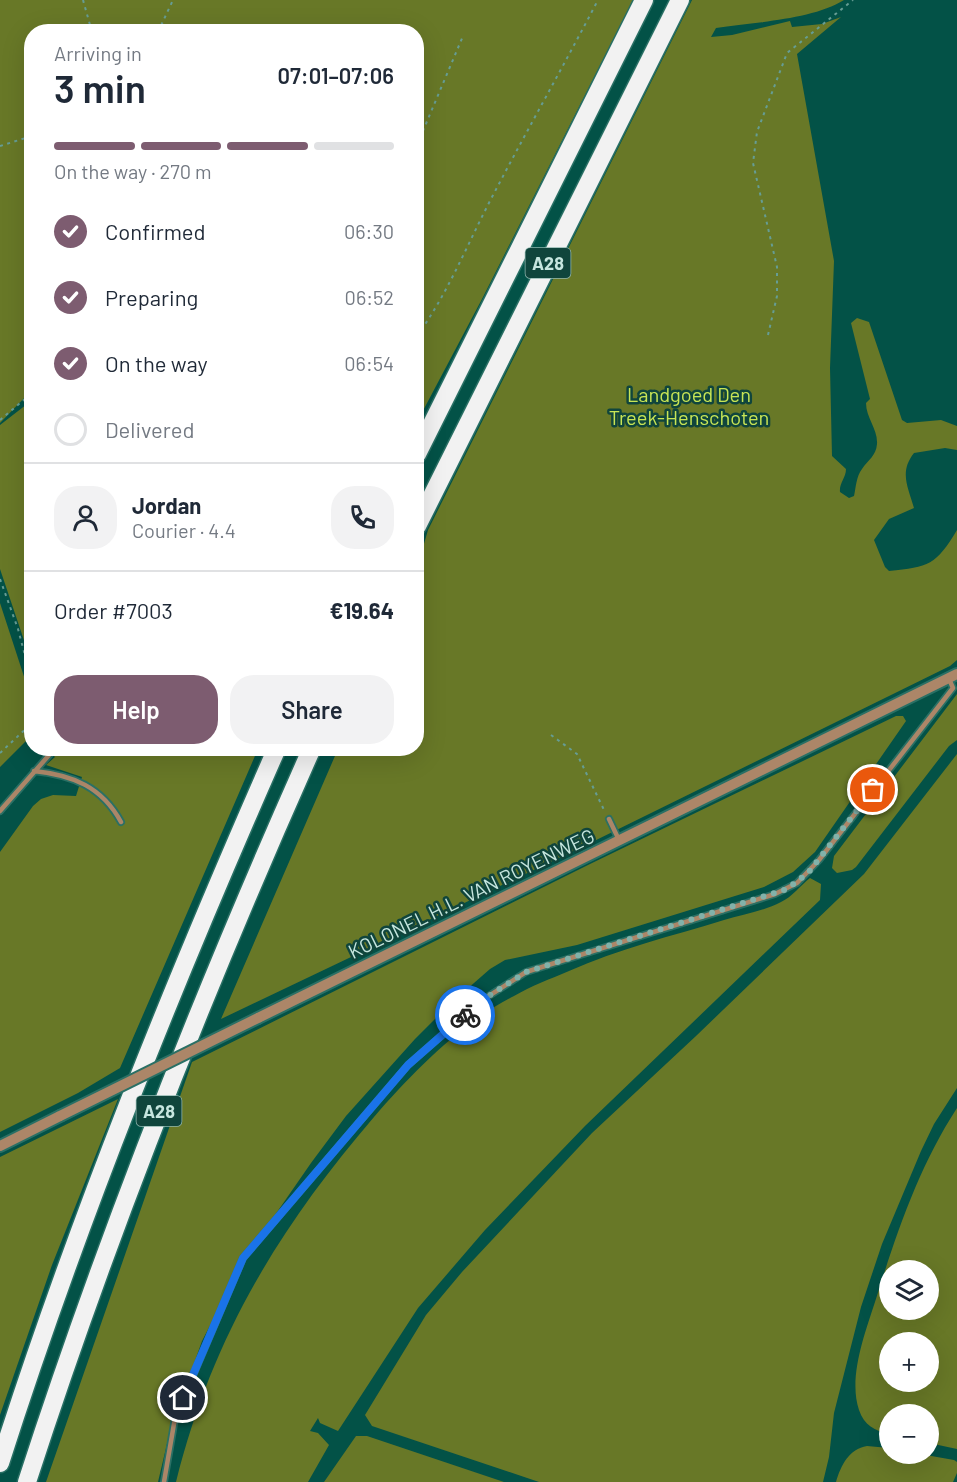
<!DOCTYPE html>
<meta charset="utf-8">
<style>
:root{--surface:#fff;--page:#f2f2f3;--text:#1f2937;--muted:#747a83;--line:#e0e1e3;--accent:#7d5c70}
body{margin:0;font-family:Barlow,sans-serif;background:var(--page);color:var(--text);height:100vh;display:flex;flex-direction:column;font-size:22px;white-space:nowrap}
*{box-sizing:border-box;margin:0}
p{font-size:20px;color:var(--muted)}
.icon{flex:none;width:33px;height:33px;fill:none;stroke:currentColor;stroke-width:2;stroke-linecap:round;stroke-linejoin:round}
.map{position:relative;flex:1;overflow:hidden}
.side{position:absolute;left:24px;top:24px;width:400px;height:732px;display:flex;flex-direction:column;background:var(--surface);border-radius:24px;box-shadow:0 6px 24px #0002}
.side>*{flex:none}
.fabs{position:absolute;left:879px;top:1260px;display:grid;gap:12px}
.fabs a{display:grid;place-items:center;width:60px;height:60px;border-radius:50%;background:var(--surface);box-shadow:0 6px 24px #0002;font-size:30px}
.pin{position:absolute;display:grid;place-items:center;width:51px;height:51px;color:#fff;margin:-26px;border:3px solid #fff;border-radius:50%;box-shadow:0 2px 6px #0007}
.courier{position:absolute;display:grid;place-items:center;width:60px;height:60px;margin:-30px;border:4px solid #1a73e8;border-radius:50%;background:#fff;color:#222;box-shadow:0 2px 8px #0007}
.head em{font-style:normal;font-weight:600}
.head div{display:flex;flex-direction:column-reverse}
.head{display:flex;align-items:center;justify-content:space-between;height:102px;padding:0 30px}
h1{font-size:39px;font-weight:600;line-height:45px}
.bar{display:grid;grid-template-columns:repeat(4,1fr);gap:9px 6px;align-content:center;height:72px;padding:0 30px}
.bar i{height:8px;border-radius:4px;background:var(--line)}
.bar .selected{background:var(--accent)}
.bar p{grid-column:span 4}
.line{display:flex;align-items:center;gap:15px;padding:0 30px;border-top:2px solid var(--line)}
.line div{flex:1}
.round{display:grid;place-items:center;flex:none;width:63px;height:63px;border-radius:24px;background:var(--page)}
ol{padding:0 30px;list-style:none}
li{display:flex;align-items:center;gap:18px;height:66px}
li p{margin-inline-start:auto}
li .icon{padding:6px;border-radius:50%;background:var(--accent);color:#fff;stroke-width:4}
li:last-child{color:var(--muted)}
li i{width:33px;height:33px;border:3px solid var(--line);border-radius:50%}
.button{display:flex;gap:12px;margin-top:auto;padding:12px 30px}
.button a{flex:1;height:69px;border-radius:24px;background:var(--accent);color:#fff;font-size:24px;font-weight:600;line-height:69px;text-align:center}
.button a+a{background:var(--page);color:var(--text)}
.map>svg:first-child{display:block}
.green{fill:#687827;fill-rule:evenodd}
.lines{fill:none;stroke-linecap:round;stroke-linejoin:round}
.service-casing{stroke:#2a7065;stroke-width:8}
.tertiary-casing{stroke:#2a7065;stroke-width:14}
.motorway-casing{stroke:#2a7065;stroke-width:21}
.path{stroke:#669d94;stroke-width:2;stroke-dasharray:3 4.5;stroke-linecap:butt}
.service{stroke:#ac8668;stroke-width:4.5}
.tertiary{stroke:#ac8668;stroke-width:10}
.motorway{stroke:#f2f2f2;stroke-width:18}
.tertiary-bridge-casing{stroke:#2a7065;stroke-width:14;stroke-linecap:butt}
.tertiary-bridge{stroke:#ac8668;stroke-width:10}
.done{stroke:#82b2aa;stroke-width:6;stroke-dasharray:0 10.8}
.route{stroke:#1a73e8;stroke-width:8}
.labels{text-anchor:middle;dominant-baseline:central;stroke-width:5;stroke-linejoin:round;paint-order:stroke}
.shield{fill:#10453c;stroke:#8fb6ae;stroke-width:1.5}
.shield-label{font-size:18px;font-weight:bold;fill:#c6e6df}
.park-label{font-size:20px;fill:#c8e555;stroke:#10453c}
.street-label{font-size:20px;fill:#c6e6df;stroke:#10453c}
</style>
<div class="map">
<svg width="957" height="1482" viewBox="0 0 957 1482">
<rect width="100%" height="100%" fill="#035247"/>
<path class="green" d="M0,0H633L482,299L417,422V32H32L31,391L0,423Z
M692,0H844C812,20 754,22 716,28L711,37L732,35L790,21L792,27L822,24L841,17L797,54L834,261L830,368L832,456L846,469C846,478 839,483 840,492L849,498L854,496C856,487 856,477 862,469C868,460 876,456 877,444C878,429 866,418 866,403L870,399L851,323L857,318L869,322L902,420L907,423L941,420L957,426V450L945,448L914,453C899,472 908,487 914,508L889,519L874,540L885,567L889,571C929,567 936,565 957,530V660L950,666L584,846L221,1019L338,749L417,748V568L428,530Z
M31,401V661L0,569V425Z
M0,603L31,698V736L0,767Z
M957,694V740L949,746L856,867L852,870L837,873L832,868L834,856Z
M896,716H903L906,721L815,852L793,872L764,887L577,945L505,960L490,969L450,1004L415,1039L346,1116L311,1163L257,1241L230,1287L202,1341L170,1431L158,1482H46L192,1062L590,864Z
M47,749H258L120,1068L78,1093L0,1132V852L33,806L41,799L53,795L76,796L82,777L46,765L55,757Z
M957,754V1088L934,1124L921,1151L882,1244L861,1307L834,1413L829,1457L823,1482H539L372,1426L365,1415L426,1315L462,1272L592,1133L696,1036L864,874Z
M810,878L821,884L820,900L585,1126L485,1230L418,1308L338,1431L320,1423L318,1418L310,1431L318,1433L329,1445L308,1482H176C212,1338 278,1229 374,1117C412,1073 461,1023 514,996C531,986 550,979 569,971C618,949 672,936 724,920C742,915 764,911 781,902C792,897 801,885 810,878Z
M118,1099L52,1265L0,1415V1157Z
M957,1108V1449L929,1443L928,1414H890L889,1434C875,1431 864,1425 859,1410C848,1378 865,1333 875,1302C896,1235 918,1168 957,1108ZM928,1270V1310H890V1270ZM890,1342H928V1382H890Z
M356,1436H367L504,1482H324Z
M867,1446L889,1448L890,1454H920L954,1460L957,1462V1473L953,1482H836C841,1465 849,1449 867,1446Z"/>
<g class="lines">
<g class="service-casing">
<path id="service" d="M34,771C73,775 102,787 121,822
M0,811L50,754
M609,819L619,840
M164,1482L175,1418L243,1258L408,1065L481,1001L526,972L775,894L797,883L819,860L953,688L949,679"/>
</g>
<g class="tertiary-casing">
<path id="tertiary" d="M258,1018L957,674
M0,1146L60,1116"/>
</g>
<g class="motorway-casing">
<path id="motorway" d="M417,454L644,0
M417,526L680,0
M0,1463C78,1219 174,982 277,748
M27,1482C108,1232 205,988 312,748"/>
</g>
<path class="path" d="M83,0L92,32
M158,32L173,0
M417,145L463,36
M0,146L32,136
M768,335L777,296V267L753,163L757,132L787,53L853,0
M417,336C448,293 467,245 491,199C526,132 563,67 598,0
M0,420L32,393
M0,579L18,629L32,682
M551,735L577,754L605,812
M0,753L32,723"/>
<use href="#service" class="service"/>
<use href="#tertiary" class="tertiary"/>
<use href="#motorway" class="motorway"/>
<g class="tertiary-bridge-casing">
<path id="tertiary-bridge" d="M60,1116L258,1018"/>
</g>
<use href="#tertiary-bridge" class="tertiary-bridge"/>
</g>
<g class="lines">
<path class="done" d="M465,1015L481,1001L526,972L787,889L808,873L873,790"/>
<path class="route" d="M183,1398L243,1258L408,1065L465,1015"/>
</g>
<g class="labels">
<g class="shield">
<rect x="525.5" y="248" width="45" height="30" rx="4.5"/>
<rect x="136.5" y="1096" width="45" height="30" rx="4.5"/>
</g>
<g class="shield-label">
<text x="548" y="263">A28</text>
<text x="159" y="1111">A28</text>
</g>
<g class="park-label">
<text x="689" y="394">Landgoed Den<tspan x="689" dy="23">Treek-Henschoten</tspan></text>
</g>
<g class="street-label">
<text transform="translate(471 893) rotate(-26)">KOLONEL H.L. VAN ROYENWEG</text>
</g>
</g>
</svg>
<div class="fabs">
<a><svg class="icon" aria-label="layers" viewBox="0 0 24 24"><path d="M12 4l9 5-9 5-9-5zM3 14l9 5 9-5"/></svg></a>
<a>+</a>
<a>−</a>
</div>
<div class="pin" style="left:873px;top:790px;background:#ea580c"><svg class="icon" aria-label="bag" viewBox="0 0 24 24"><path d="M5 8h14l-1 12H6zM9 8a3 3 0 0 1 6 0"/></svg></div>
<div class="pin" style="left:183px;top:1398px;background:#1f2937"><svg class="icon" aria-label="home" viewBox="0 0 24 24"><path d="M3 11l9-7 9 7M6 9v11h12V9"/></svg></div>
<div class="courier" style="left:465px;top:1015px"><svg class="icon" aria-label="bike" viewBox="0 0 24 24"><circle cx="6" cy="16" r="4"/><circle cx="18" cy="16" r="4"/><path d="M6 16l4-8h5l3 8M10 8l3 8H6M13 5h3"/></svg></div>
<section class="side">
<div class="head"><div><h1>3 min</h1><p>Arriving in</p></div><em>07:01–07:06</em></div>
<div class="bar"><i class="selected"></i><i class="selected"></i><i class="selected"></i><i></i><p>On the way · 270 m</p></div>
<ol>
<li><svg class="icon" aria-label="check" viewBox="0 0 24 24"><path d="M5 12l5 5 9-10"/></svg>Confirmed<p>06:30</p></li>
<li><svg class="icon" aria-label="check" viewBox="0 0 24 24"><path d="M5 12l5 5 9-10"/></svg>Preparing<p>06:52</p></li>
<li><svg class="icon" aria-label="check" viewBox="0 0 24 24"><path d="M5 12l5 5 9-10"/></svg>On the way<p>06:54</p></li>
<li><i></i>Delivered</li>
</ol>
<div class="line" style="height:108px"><a class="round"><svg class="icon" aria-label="person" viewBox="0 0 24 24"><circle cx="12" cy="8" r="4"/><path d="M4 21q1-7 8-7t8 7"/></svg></a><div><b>Jordan</b><p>Courier · 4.4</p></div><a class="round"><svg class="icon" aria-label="phone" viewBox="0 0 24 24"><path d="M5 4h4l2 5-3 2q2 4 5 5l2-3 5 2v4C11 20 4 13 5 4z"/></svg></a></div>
<div class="line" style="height:78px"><div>Order #7003</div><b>€19.64</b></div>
<div class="button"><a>Help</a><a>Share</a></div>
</section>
</div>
